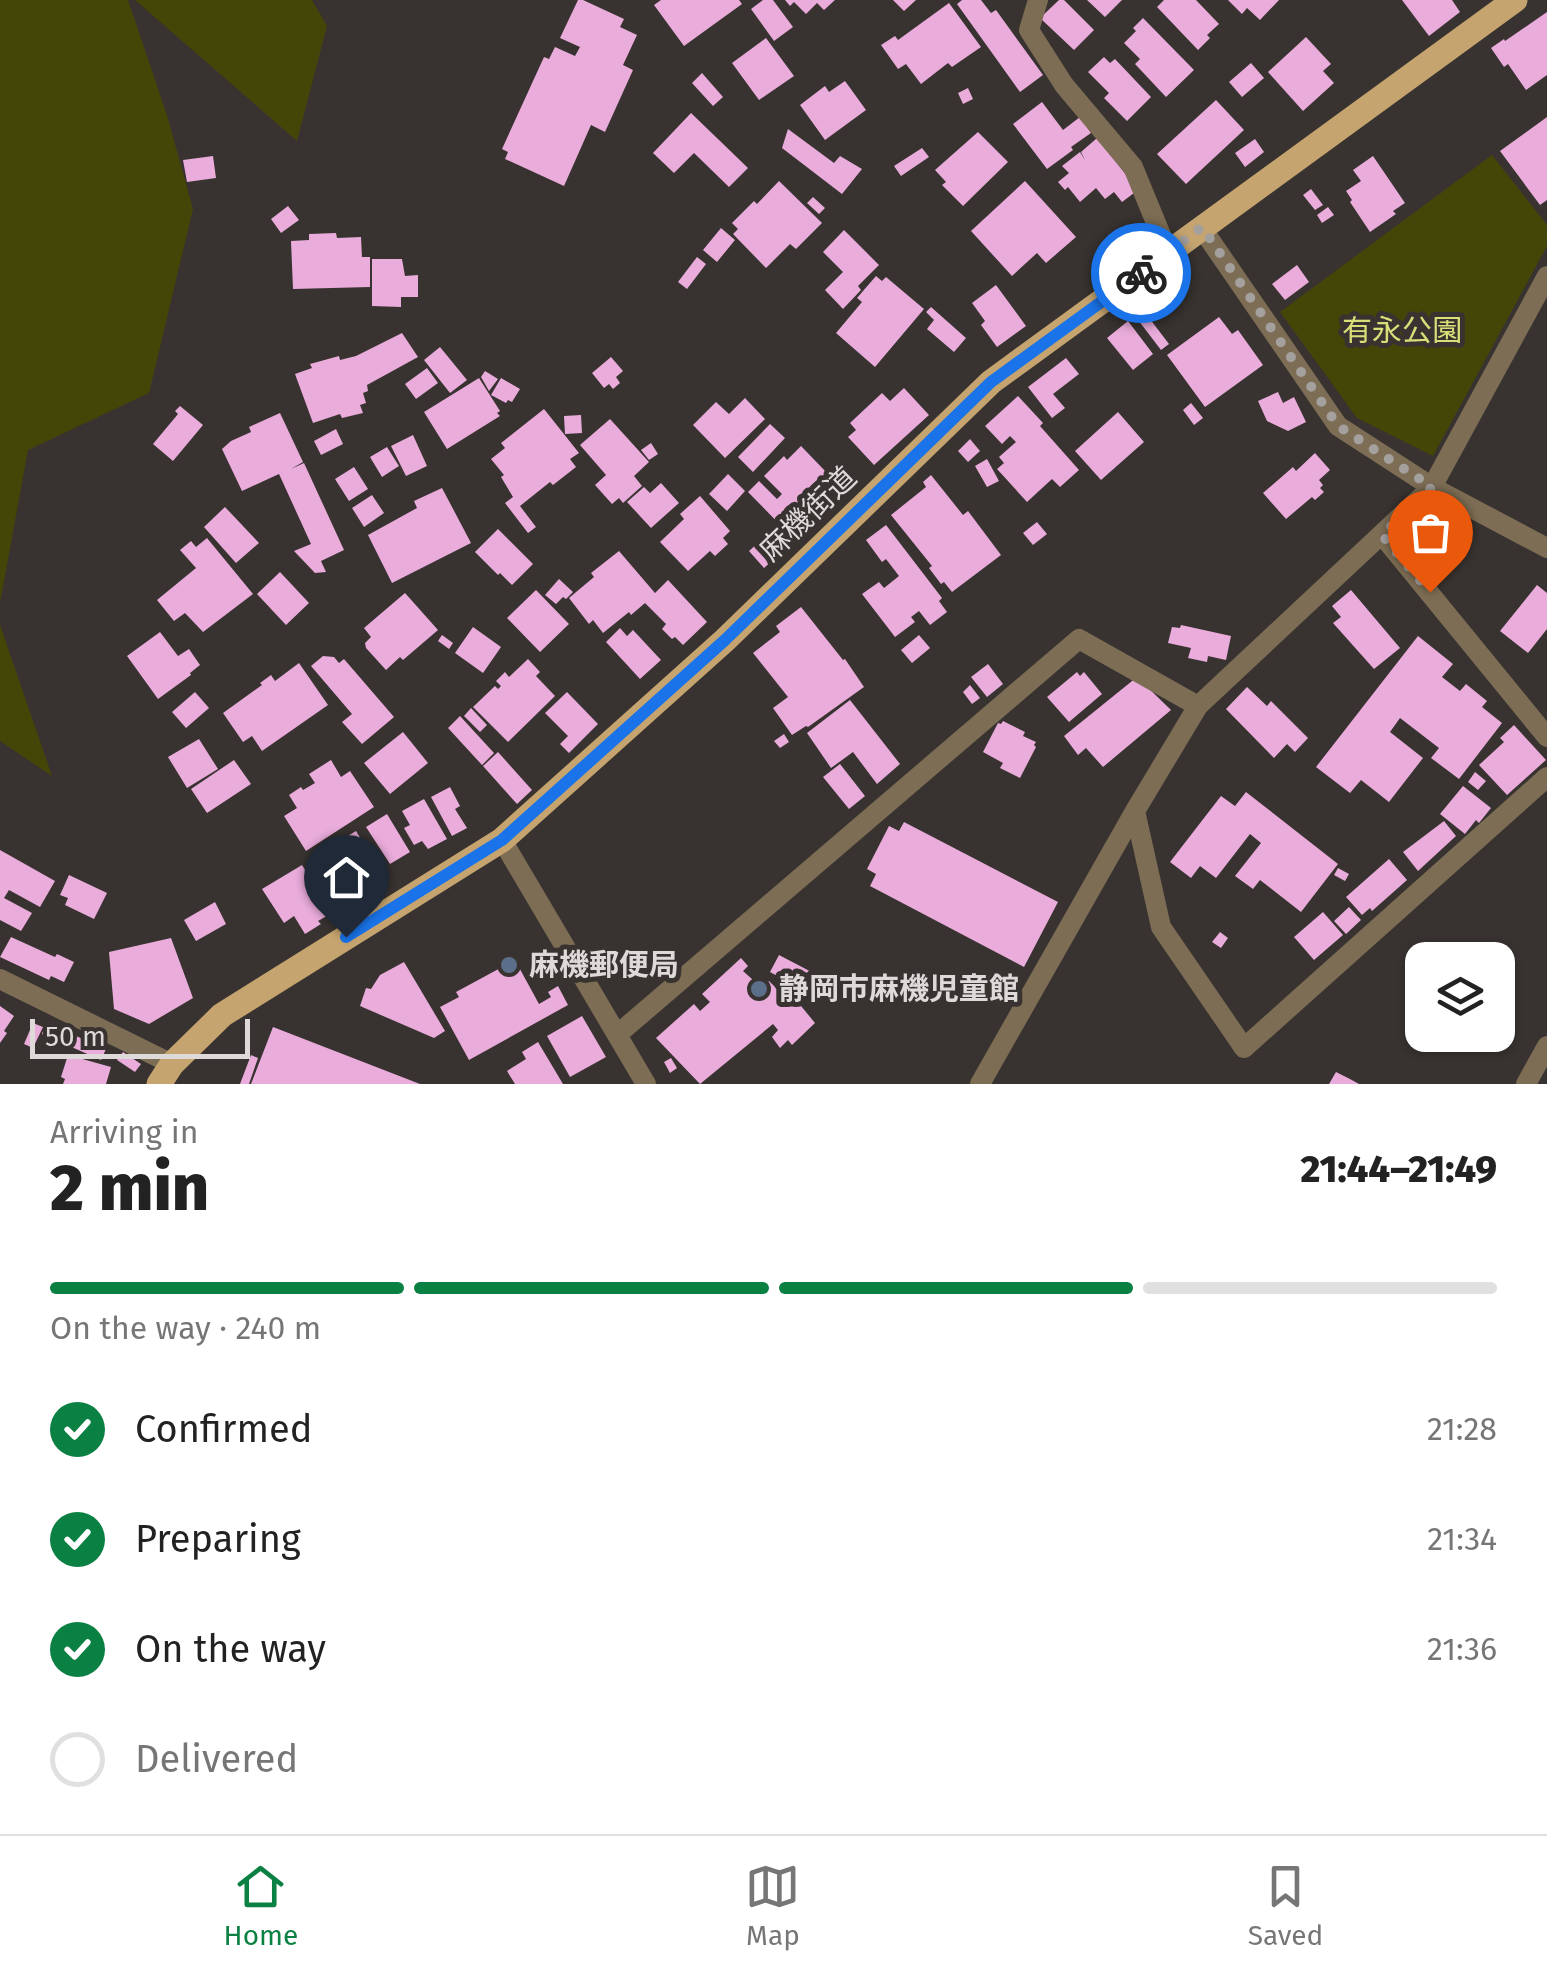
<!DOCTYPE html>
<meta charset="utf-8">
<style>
:root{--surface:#fff;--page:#f2f2f2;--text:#222;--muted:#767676;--line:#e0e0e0;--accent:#0b8043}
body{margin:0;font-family:"Fira Sans","Noto Sans JP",sans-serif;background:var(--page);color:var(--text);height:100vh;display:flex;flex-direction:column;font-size:38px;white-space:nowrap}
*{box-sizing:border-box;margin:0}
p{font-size:32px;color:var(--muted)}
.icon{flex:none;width:55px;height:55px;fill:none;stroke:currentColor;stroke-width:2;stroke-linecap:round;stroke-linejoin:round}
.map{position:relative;height:1084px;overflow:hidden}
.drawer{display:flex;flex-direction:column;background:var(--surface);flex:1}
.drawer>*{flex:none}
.tools{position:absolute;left:1405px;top:942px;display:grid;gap:20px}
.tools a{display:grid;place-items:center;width:110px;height:110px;border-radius:20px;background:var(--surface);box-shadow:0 2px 8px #0004;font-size:50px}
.scale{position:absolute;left:30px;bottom:25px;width:220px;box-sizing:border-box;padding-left:10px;border:5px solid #dedad9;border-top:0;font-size:28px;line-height:35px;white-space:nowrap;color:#dedad9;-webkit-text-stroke:8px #383330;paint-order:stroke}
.pin{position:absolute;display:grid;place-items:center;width:85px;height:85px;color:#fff;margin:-102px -42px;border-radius:50% 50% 50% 0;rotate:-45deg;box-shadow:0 0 10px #0007}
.pin .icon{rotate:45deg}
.courier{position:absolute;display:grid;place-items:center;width:100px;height:100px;margin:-50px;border:8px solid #1a73e8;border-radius:50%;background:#fff;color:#222;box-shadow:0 2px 12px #0007}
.summary em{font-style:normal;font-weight:800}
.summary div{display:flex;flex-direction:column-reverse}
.summary{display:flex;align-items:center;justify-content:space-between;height:170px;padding:0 50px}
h1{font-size:65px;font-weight:800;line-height:75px}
.bar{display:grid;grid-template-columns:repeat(4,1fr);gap:15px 10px;align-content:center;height:120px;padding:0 50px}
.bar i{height:12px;border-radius:8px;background:var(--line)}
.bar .current{background:var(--accent)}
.bar p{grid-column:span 4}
ol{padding:0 50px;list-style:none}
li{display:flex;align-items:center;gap:30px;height:110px}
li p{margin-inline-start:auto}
li .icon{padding:10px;border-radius:50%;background:var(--accent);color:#fff;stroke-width:4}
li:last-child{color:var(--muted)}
li i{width:55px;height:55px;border:5px solid var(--line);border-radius:50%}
.tabs{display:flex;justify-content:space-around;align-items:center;height:140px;border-top:2px solid var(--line);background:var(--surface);font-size:28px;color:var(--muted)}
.tabs a{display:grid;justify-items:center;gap:5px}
.tabs .current{color:var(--accent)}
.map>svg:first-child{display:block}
.green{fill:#444608}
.building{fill:#eaacdb}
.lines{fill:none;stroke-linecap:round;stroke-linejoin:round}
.minor{stroke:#7d6d54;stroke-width:20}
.primary{stroke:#c5a46f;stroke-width:25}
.done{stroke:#a4a09e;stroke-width:10;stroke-dasharray:0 18}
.route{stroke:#1a73e8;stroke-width:12}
.service-dot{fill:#5c6f8a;stroke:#383330;stroke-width:4}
.labels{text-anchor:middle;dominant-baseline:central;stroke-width:10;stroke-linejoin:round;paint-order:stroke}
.park-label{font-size:30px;fill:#d9de79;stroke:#383330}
.street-label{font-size:30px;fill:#dedad9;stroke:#383330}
.poi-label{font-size:30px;font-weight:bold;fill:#dedad9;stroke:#383330;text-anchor:start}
</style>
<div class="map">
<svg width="1547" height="1084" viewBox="0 0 1547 1084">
<rect width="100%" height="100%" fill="#383330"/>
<path class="green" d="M0,0H128L167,115L193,209L149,393L28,450L0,603Z
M135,0H312L327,26L297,141Z
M1492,155L1547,225V246L1433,456L1357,418L1280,312Z
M0,625L52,776L0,741Z"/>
<path class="building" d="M578,0H583L624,19L620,27L637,35L623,65L633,70L605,132L591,125L564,186L505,159L508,152L502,149L544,57L549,59L555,47L575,56L580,47L560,38Z
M661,0H739L742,4L684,46L654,5Z
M763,0H773L793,27L774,41L751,9Z
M785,0H835L824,10L817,3L806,14L794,2L790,6Z
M893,0H916L904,11Z
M962,0H981L991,13L996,10L1043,75L1020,92L957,4Z
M1059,0H1064L1094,30L1074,50L1040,18Z
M1087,0H1122L1105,17Z
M1164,0H1196L1219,24L1207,35L1210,38L1198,50L1157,7Z
M1228,0H1279L1260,20L1247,8L1242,14Z
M1402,0H1452L1460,12L1429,36Z
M949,3L981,47L952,67L948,63L921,84L906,64L898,69L881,45L895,36L898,40Z
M1547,12V75L1526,90L1508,64L1504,67L1491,48L1504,39L1505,41Z
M1143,18L1194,70L1166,97L1135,64L1140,59L1124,43L1136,31L1133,28Z
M1306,37L1331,64L1323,71L1334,83L1303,111L1268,72Z
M766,38L794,76L759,100L732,63Z
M1104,57L1110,63L1115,59L1151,97L1127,121L1104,98L1109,93L1088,72Z
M1251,63L1264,78L1242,97L1229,82Z
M702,73L723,97L713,106L692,83Z
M845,81L866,110L825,140L800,105L825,86L829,92Z
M968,88L973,99L963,104L958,93Z
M1216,100L1244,130L1186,184L1157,154Z
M1042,102L1063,130L1080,117L1091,133L1071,147L1073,150L1047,169L1013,124Z
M691,113L748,168L729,187L694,153L674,173L653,153Z
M1547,117V200L1540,205L1500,151Z
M788,129L834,163L840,156L862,169L842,194L782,148Z
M978,132L1008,162L963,206L942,185L946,182L935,170Z
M1097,138L1138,190L1122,202L1114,192L1105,199L1096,188L1080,202L1068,187L1065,190L1058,182L1069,173L1062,166L1080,152L1085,160L1081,152Z
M1255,139L1264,152L1245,167L1235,153Z
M922,148L929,157L901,176L894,166Z
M213,156L216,178L187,182L183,160Z
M1373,156L1405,203L1393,211L1396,214L1370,232L1350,202L1352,200L1346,191L1361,181L1353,170Z
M779,181L822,223L796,249L790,244L766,268L733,234L738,229L732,223L754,201L757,204Z
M1025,181L1076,237L1046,263L1037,253L1012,276L971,231Z
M1311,189L1323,205L1315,210L1303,195Z
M813,197L825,208L819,214L807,203Z
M288,206L299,220L281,233L271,219Z
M1328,207L1334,215L1322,223L1317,215Z
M721,228L735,240L717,262L703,250Z
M844,230L879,265L858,286L861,290L843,309L825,290L843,272L823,252Z
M336,233L337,238L361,237L362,257H370V287L293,289L291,241L309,240V234Z
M697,257L706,264L687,289L678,282Z
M372,259H402L405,276L418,275V297H401V307L372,306Z
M1297,265L1309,282L1285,300L1272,284Z
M876,276L882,281L886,277L924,309L875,367L836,333L862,302L857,298Z
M996,285L1026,326L997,347L981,325L985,321L972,303Z
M1140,306L1169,344L1161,350L1132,312Z
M931,307L966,338L954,352L927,329L934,320L926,312Z
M1219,317L1232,334L1238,330L1263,365L1205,407L1167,355Z
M1128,321L1153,354L1133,370L1107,338Z
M402,333L418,357L367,385L368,391L363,393L366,403L360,405L363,413L342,418L340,414L313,423L295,374L312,368L310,364L339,356L340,360L356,356Z
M440,347L467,380L450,393L424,360Z
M611,357L623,371L616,377L620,383L613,389L609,384L604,388L592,373Z
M1066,358L1079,374L1053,394L1065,408L1052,418L1028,387Z
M427,368L438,383L416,399L405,384Z
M485,371L498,379L489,391L481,377Z
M479,378L500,411L497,413L500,416L447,449L424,412Z
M501,378L520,389L512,402L508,400L506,403L491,395Z
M904,388L929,415L874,465L848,437L856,430L850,423L882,393L890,401Z
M1278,392L1283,403L1294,397L1306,422L1288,431L1267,421L1258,401Z
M1018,396L1043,423L1040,426L1079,470L1060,487L1052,479L1027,502L997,469L1004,463L999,457L1016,442L1010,436L1002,444L985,426Z
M745,398L765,419L725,458L693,425L716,402L729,414Z
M1191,403L1203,418L1194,425L1183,410Z
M180,406L203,425L173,461L153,444L178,414L175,411Z
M544,409L579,453L570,459L576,467L553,485L550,482L520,506L536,527L528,533L505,503L513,497L501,477L504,475L491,459L505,448L501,443Z
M1118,412L1144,442L1101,480L1075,451Z
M280,413L303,462L291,469L304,463L344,550L321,561L326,572L315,573L294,551L311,544L279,474L242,491L222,449L231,441L251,432L249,427Z
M581,415L582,433L565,434L564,416Z
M610,419L649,462L634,476L642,486L623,503L619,498L612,504L595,485L606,475L580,445Z
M770,424L785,438L753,472L738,457Z
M336,429L343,444L321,455L314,441Z
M413,435L427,466L406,476L391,446Z
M970,439L980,451L968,462L958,451Z
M651,443L658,454L649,460L641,450Z
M801,446L828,474L793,508L801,516L797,519L803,524L791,536L748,492L759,481L777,499L782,494L764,476L784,456L787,460Z
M387,447L399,466L382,477L370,457Z
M1315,453L1330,470L1319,480L1323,485L1320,488L1324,492L1315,500L1312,497L1286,519L1263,493L1293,467L1296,471Z
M987,459L999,481L987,487L975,466Z
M354,467L368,489L349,501L335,479Z
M728,474L745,491L727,511L709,494Z
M931,475L963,515L968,511L1001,555L952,592L944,582L941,584L929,568L932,566L891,515L926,487L923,482Z
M661,483L679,503L651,528L627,502L644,487L650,493Z
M442,488L471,543L392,583L368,535L417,508L414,501Z
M372,495L384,513L364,527L352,508Z
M811,495L826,510L812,525L796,509Z
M700,496L730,531L723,538L728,544L715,556L710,551L688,571L660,542L684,519L680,514Z
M225,507L259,543L236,563L204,527Z
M1037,522L1047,534L1033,545L1023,533Z
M886,525L942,598L939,601L947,612L930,625L919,611L911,617L915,622L895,637L862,594L879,582L884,588L899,576L886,559L882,562L866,540Z
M498,529L533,564L512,585L500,573L498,575L475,552Z
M770,532L785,549L764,568L749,551Z
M207,538L253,594L203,632L185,613L174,621L157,600L196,568L180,550L191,541L196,547Z
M619,551L655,593L668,580L707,622L683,645L675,637L672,639L662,629L666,624L645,603L631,615L629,612L603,633L593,620L589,624L569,598L594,577L591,573Z
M280,572L309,603L286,625L257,594Z
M559,579L573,592L566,599L563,597L556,604L545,595Z
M1537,585L1547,593V629L1528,653L1500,631Z
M536,590L569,624L540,652L507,618Z
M1351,590L1400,648L1374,669L1333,623L1341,617L1332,606Z
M405,593L438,630L403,660L400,657L386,670L366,648L365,643L371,637L364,628Z
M801,607L843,660L845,659L864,687L808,727L806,726L792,735L773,708L788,697L753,653L780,632L776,626Z
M1181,625L1231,636L1226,660L1208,656L1207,662L1188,658L1191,648L1168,643L1172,627L1180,628Z
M473,627L501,647L483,673L455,653Z
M620,628L627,636L633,630L661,660L640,679L606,642Z
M160,632L178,656L189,649L200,665L190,673L191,675L158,699L127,656Z
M442,635L453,643L449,649L438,641Z
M919,635L930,648L912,663L901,650Z
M1418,636L1453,664L1442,677L1460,691L1466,684L1487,701L1482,707L1502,723L1459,779L1431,758L1439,748L1400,718L1390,732L1423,758L1389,802L1361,780L1350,793L1316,767Z
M323,656L334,657L339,663L344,659L394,717L362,744L342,722L352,714L311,666Z
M528,659L540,672L536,676L555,696L508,742L473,707L495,686L498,689L501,686L496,681L505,672L509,677Z
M299,663L328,705L262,751L252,736L243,742L223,713L262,685L260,683L271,675L275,681Z
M988,664L1003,684L987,697L971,677Z
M1077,672L1080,676L1084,672L1102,694L1069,722L1047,697Z
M1137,677L1171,710L1103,767L1086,748L1078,755L1064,736Z
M970,685L980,698L972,704L963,692Z
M1247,687L1267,706L1271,701L1308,738L1295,752L1287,744L1274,758L1226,709Z
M195,692L209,708L186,728L172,712Z
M567,692L598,724L569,753L560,744L568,736L545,713Z
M850,700L900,764L877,784L853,752L831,768L807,733Z
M471,708L487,725L480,732L464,716Z
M460,716L494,753L482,765L448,728Z
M1003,721L1025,732L1023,736L1036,742L1034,745L1036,747L1020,778L1000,768L1003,763L983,752L998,723L1001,724Z
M1514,725L1546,760L1507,795L1479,765L1504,742L1500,738Z
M403,732L428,763L390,794L364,763Z
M784,734L789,742L780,748L774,741Z
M199,739L218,769L187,788L168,757Z
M498,752L532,790L517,804L483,766Z
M234,760L251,784L207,813L191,789Z
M331,760L341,777L350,771L374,807L306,851L284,816L297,808L289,795L301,787L303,790L315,783L309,774Z
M840,764L865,796L849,809L823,777Z
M1475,772L1486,781L1478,790L1468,782Z
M1463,786L1491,808L1479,823L1476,820L1465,834L1440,814Z
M450,787L460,806L455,809L467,828L452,836L431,797Z
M1246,792L1338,864L1301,912L1260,880L1253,889L1235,876L1261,843L1250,834L1216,878L1200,866L1191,878L1170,862L1221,796L1235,806Z
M424,799L447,839L428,849L422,841L414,845L404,828L410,825L402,811Z
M387,814L410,852L390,864L366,827Z
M1444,821L1456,836L1418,871L1403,852Z
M904,822L1058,902L1024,967L870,886L876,874L867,869L889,826L899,831Z
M356,831L381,872L348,892L323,851Z
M0,850L55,881L40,907L9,890L4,898L32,913L21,931L0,920Z
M1389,859L1407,880L1372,911L1370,908L1362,915L1346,897Z
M302,865L332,913L318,921L321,924L305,934L294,916L284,923L262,889Z
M1338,868L1349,874L1345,881L1334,875Z
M69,875L107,893L94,919L65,905L68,898L60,895Z
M215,902L226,924L196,941L184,920Z
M1349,907L1361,920L1346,934L1334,921Z
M1323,912L1343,935L1314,960L1294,937Z
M1220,932L1228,938L1221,948L1212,942Z
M11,937L55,957L57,954L74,962L64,982L51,976L49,980L0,957Z
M171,938L193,998L149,1024L114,1009L109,952Z
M779,955L823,978L810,1003L776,982L779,977L770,972Z
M741,958L748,966L743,971L762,988L769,981L788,1000L792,995L815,1023L792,1045L788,1040L780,1048L772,1037L778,1030L773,1024L700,1084L656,1038L694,1004L700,1011L710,1002L702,994Z
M515,960L539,1004L551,997L548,992L558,986L568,1005L469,1060L440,1007L459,997L456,992Z
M404,962L445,1031L434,1038L360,1006L366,988L371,989L380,975Z
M0,1006L14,1016L4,1031L7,1033L0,1043Z
M582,1016L606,1057L570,1077L547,1036Z
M33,1023L43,1027L33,1048L24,1044Z
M46,1023L106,1049L101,1060L42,1034Z
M273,1027L420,1084H251Z
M538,1042L563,1084H515L507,1071L526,1059L522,1052Z
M123,1052L141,1064L135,1072L117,1060Z
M68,1055L111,1067L106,1084H63L65,1079L61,1077Z
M251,1055L258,1058L249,1084H240Z
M671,1058L677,1068L670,1073L664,1062Z
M1336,1072L1350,1079L1359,1084H1329Z"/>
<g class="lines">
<path class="minor" d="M1038,0L1029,30L1064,85L1133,167L1168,252
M1201,227L1338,426L1432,487L1547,548
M1382,535L1547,737
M1135,811L1161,927L1244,1048L1547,777
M502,840L646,1084
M0,979L172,1064
M618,1034L1079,639L1198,706
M980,1084L1135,811L1198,706L1432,487L1547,276
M1526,1084L1547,1046"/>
<path class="primary" d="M159,1084L172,1064L222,1015L502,840L725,640L991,382L1515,0"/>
</g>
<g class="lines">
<path class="done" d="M1141,273L1202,227L1338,426L1432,487L1382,535L1430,592"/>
<path class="route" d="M346,937L502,840L725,640L991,382L1141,273"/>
</g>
<g class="service-dot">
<circle cx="509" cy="965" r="10"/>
<circle cx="759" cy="989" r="10"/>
</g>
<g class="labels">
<g class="park-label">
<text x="1402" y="331">有永公園</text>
</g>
<g class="street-label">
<text transform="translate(808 514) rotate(-44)">麻機街道</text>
</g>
<g class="poi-label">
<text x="529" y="965">麻機郵便局</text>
<text x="779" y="989">静岡市麻機児童館</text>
</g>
</g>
</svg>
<div class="tools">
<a><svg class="icon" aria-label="layers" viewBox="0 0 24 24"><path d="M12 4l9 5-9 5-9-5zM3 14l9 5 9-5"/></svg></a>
</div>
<div class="scale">50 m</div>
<div class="pin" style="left:1430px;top:592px;background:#ea580c"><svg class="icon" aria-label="bag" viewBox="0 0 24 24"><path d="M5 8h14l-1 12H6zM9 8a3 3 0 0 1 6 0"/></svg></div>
<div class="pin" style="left:346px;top:937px;background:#1f2937"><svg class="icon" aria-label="home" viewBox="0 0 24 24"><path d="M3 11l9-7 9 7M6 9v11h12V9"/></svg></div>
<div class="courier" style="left:1141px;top:273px"><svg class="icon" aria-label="bike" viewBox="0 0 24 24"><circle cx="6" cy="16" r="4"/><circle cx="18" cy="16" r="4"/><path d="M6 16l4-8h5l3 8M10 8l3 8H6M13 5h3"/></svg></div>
</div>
<section class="drawer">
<div class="summary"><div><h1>2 min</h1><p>Arriving in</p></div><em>21:44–21:49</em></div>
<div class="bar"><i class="current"></i><i class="current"></i><i class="current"></i><i></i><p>On the way · 240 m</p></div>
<ol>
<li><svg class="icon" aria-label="check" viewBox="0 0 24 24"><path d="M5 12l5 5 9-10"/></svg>Confirmed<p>21:28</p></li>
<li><svg class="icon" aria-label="check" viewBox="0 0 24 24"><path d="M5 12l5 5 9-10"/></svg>Preparing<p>21:34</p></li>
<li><svg class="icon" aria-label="check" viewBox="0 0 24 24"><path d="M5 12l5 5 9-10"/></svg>On the way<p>21:36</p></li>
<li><i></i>Delivered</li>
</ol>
</section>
<nav class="tabs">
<a class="current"><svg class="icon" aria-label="home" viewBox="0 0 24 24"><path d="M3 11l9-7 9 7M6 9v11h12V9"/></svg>Home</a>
<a><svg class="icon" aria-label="map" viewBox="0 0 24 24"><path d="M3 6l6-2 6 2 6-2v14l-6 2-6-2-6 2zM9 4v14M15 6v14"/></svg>Map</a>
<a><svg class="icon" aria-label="saved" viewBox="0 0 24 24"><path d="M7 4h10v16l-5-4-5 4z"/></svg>Saved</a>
</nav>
